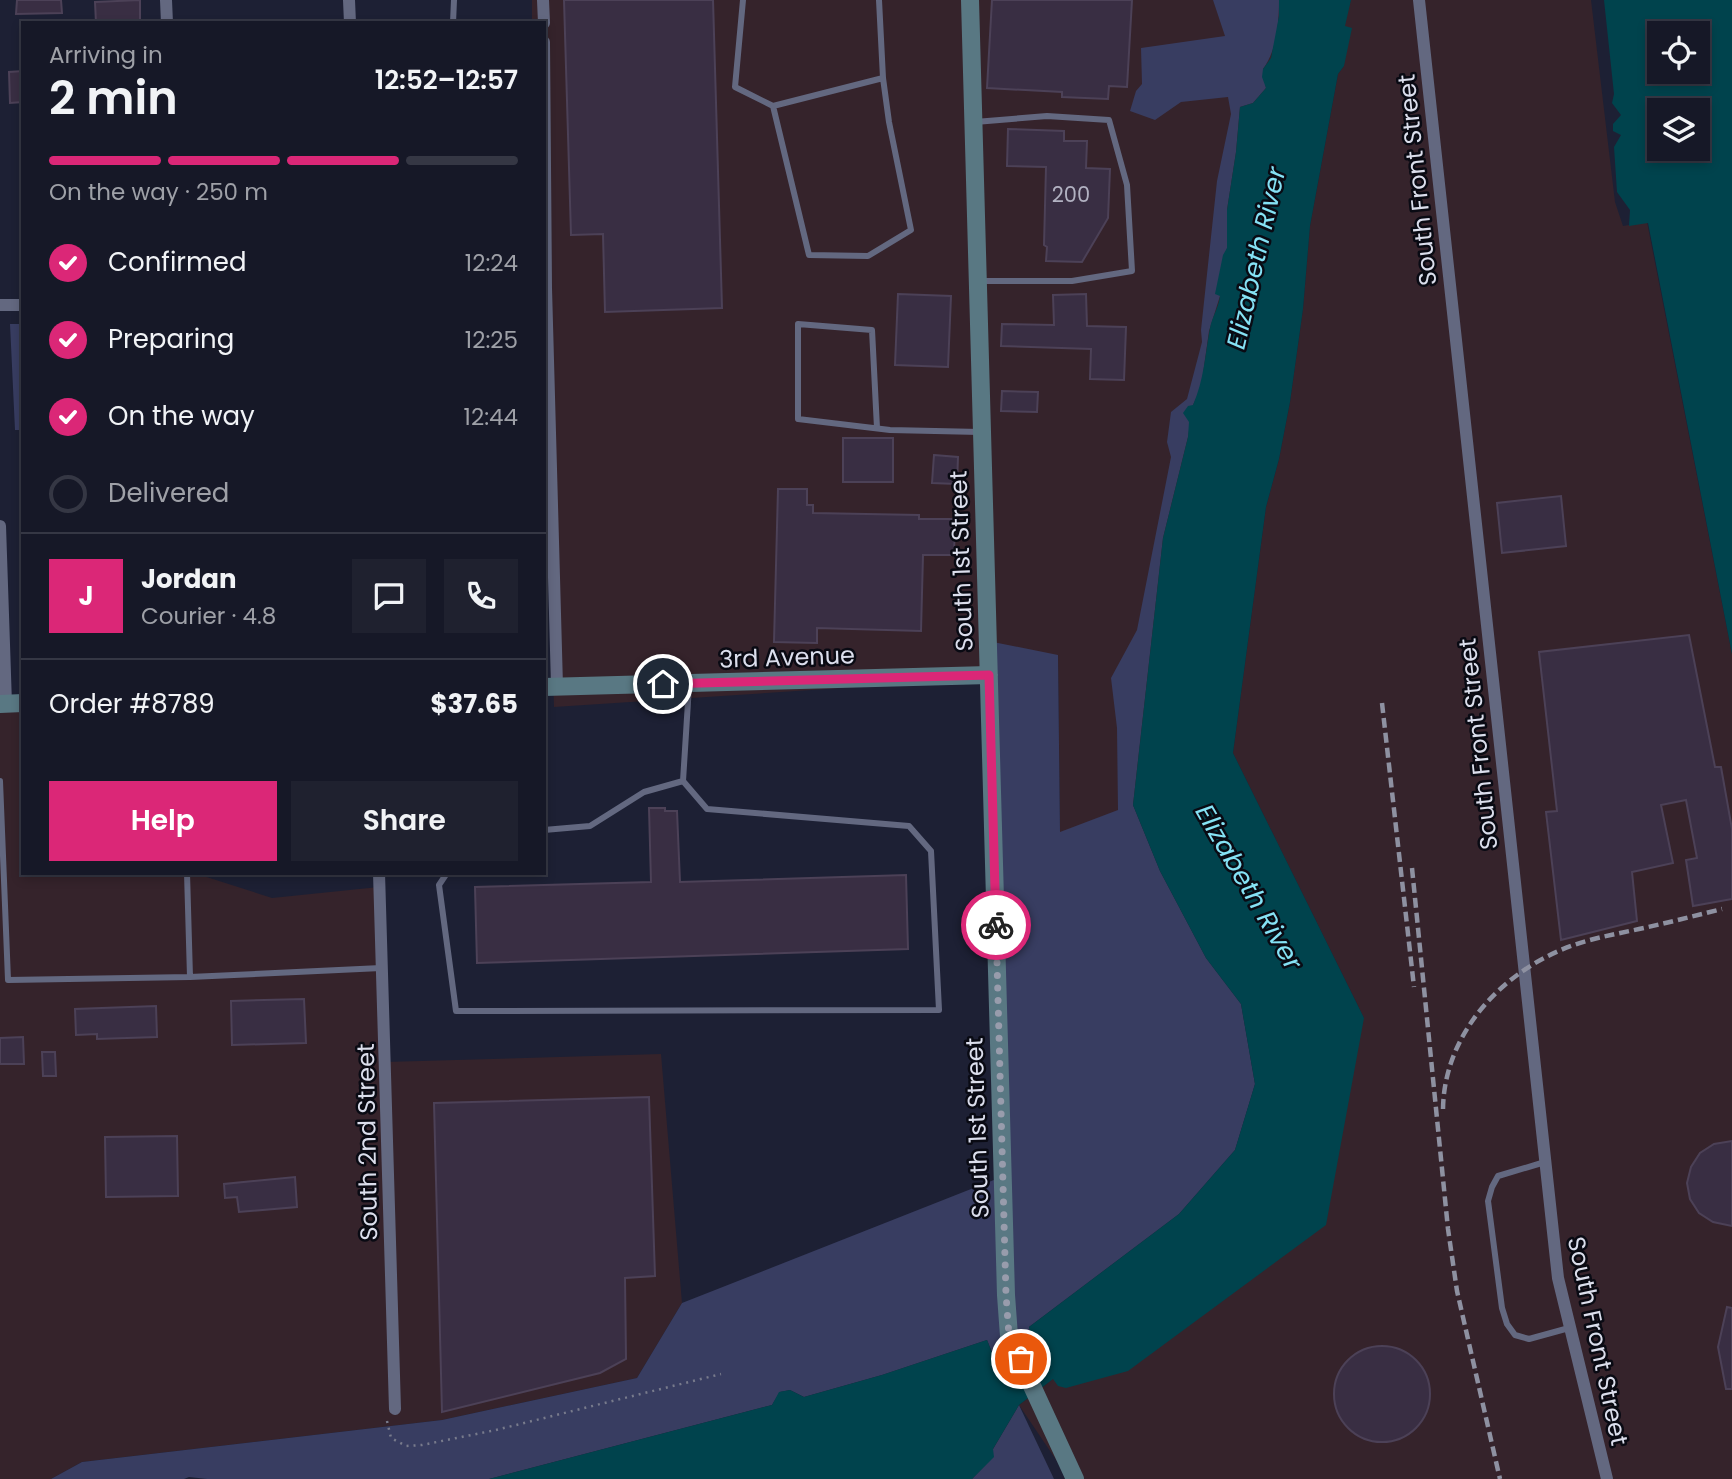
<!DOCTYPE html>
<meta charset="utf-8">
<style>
:root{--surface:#161827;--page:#1f212f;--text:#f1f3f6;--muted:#9ea0a7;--line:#353744;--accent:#db2777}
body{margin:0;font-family:Poppins,sans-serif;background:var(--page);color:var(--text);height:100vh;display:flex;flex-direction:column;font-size:26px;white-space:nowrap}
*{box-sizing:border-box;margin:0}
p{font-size:23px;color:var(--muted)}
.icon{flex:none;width:38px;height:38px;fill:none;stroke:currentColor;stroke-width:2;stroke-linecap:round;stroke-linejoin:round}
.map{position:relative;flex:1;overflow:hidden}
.side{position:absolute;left:21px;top:21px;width:525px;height:854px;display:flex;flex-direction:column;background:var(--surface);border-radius:0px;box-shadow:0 4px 10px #0003,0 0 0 2px var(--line)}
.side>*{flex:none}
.fabs{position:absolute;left:1647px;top:21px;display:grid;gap:14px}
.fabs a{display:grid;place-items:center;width:63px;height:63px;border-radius:0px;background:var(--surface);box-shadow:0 4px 10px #0003,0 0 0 2px var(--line);font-size:35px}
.pin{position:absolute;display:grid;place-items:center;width:60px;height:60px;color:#fff;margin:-30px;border:4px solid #fff;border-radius:50%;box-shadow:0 2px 7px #0007}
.courier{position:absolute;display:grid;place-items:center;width:70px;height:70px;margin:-35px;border:5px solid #db2777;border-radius:50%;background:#fff;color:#222;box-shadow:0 2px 9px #0007}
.headline em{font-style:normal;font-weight:600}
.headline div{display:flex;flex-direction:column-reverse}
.headline{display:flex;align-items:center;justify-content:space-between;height:119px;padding:0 28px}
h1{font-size:46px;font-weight:600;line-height:52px}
.bar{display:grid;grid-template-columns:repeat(4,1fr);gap:10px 7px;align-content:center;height:84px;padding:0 28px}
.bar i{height:9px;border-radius:5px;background:var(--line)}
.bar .on{background:var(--accent)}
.bar p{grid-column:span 4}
.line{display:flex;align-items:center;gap:18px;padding:0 28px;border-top:2px solid var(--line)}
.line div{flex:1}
.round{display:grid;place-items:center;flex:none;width:74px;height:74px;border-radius:0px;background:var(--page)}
ol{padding:0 28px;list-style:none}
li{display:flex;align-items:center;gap:21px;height:77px}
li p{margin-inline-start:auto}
li .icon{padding:7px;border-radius:50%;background:var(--accent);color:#fff;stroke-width:4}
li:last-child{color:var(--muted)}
li i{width:38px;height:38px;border:4px solid var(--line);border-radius:50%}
.action{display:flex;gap:14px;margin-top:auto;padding:14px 28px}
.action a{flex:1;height:80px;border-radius:0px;background:var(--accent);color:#fff;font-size:28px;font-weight:600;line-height:80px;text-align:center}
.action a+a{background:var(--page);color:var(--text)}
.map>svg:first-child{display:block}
.industrial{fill:#35232b}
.green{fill:#383d61}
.water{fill:#00434d;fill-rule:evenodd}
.building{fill:#392e43;stroke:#4c4157;stroke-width:2}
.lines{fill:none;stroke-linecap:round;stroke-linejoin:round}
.path{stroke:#787b8c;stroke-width:2.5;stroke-dasharray:2 5;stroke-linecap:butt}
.lane{stroke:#636880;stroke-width:6}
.street{stroke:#636880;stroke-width:12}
.secondary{stroke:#597883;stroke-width:18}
.rail{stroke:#8e91a1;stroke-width:4.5;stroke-dasharray:10 5;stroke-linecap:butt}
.done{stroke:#989cac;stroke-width:7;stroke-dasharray:0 12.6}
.route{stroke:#db2777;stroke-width:9}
.labels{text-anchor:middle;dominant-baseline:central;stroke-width:5;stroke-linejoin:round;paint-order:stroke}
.number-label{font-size:21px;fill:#b2b2c2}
.street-label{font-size:24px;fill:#dbdeec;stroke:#090a13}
.water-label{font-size:26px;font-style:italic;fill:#85e2f5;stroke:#090a13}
</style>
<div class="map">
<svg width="1732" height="1479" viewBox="0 0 1732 1479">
<rect width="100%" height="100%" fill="#1d2034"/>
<path class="industrial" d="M532,0H1279V16L1133,805L1060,833L1058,655L994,678L554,707L544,400V23H532Z
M1351,0H1591L1615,202L1623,226L1647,222L1732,654V1479H1069L1019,1405L1054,1378L1364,1018L1233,753L1266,507L1279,459L1290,402L1303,309L1310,226L1338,74L1344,66L1345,18Z
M23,706V873H194L272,898L379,887L385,1062L661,1054L682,1303L637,1378L442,1420L82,1462L51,1479H0V707Z"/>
<path class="green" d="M1213,0H1279C1279,23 1277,50 1263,69L1266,88L1253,103L1240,107L1236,152L1227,210V248L1220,296L1209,331L1201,388L1193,405L1188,437L1163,538L1133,805L1160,871L1206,958L1241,1004L1255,1084L1235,1150L1179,1214L1029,1327L1032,1339L993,1355L987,1340L882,1375L804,1397L790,1390L780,1392L772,1405L489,1479H207L189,1477L184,1479H51L82,1462L442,1420L637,1378L682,1303L1004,1176L993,642L1058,655L1060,832L1118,810L1117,728L1111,678L1137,630L1171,457L1167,442L1171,412L1187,399L1202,342L1201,330L1217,181L1231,114L1228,97L1181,102L1155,120L1130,111L1136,91L1142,84L1141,48L1225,36Z
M10,324H23V430H15Z
M1019,1405L1054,1479H972L993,1457V1449Z"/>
<path class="water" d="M1279,0H1351L1345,26L1352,28L1344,66L1338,74L1310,226L1303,309L1290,402L1279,459L1266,507L1233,753L1364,1018L1326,1225L1128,1371L1066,1388L1058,1386L1053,1379L1019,1405L993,1449L994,1457L972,1479H489L772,1405L779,1392L790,1390L804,1397L882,1375L987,1340L993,1355L1032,1339L1029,1327L1179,1214L1235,1150L1255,1084L1241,1004L1206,958L1160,871L1133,805L1163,538L1188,437L1189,422L1183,413L1188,406L1193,405C1204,380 1205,355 1210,328C1212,317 1219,307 1220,296L1215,294L1223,255L1227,248V210L1236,152L1240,107L1253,103L1266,88L1262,77L1263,69L1271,58L1279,16Z
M1604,0H1732V654L1648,223L1629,226L1630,210L1617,192L1614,147L1621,135L1613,131V124L1621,115L1612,103L1614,94ZM1659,33H1698V72H1659ZM1659,110H1698V149H1659Z"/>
<path class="building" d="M17,0H61L62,13L16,14Z
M140,0V23H96L95,2Z
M564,0H713L722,308L605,312L603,234L571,235Z
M992,0H1132L1127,87L1109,86L1108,99L1062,97V92L987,88Z
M23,71V102L10,103L9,72Z
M1008,129L1064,131V141H1087L1086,168L1110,169L1108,218L1082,262L1046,261L1047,247L1044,245L1046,167L1007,166Z
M898,294L951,296L948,367L895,365Z
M1086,294L1087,326L1126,327L1124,380L1090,379L1091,349L1001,346L1002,324L1054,325L1053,295Z
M1002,391L1038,392L1037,412L1001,411Z
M843,438H893V482H843Z
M934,455L958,457L957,484L932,483Z
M778,489H807V505H813V513L919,515V519H955L954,555H923L921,631L817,628V643L774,642Z
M1561,496L1566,546L1502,553L1497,503Z
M1689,635L1715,767H1721L1732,829V899L1693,906L1686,860L1697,858L1686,800L1661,805L1673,863L1632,872L1637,921L1561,940L1546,812L1557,811L1539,652Z
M649,808H665V811H677L680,882L906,875L908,949L477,963L475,887L651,882Z
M304,999L306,1043L232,1045L231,1001Z
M156,1006L157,1037L97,1039V1034L76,1035L75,1009Z
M23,1037L24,1064H0V1038Z
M42,1052H55L56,1076H43Z
M649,1097L655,1276L625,1278L626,1359L600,1373L442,1412L434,1103Z
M177,1136L178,1196L106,1197L105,1137Z
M1732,1141V1226L1713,1222L1699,1213L1690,1199L1687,1183L1691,1167L1700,1153L1714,1144Z
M295,1177L297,1207L239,1212L237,1197L225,1198L224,1184Z
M1727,1307L1732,1308V1389H1726L1718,1347Z
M1334 1394a48 48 0 1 1 96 0a48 48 0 1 1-96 0Z"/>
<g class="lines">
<path class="path" d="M387,1421L391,1438L406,1446L422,1445L496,1430L721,1374"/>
<path class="lane" d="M743,0L735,87L773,106L809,255L868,256L911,230L889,122L883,78L879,0
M453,23L454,0
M773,106L883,78
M975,122L1047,116L1109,120L1127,185L1132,271L1072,281H980
M877,428L872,330L798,324V419L890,430L980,432
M0,781L8,980L190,977L381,968
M544,830L590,826L644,792L683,781
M187,873L190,977
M447,873L439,885L456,1011L939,1010L931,851L909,826L707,809L683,781L689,686
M1545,1162L1498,1176L1492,1187L1488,1201L1502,1308L1507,1324L1515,1335L1529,1339L1569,1328"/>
<path class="street" d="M166,0L167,23
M349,0L350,23
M543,0L544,23
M1419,0L1558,1278L1607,1479
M544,42L546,288L557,686
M0,305H23
M0,526L6,704
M379,873L395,1409"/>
<path class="secondary" d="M970,0L1006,1295L1009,1336L1075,1479
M544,687L989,675
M0,704L23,703"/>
<path class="rail" d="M1382,703L1414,987
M1412,868L1448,1229L1457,1291L1500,1479
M1443,1109C1444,1037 1497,977 1561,950C1586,939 1612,935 1639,929C1667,923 1694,916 1722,909"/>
</g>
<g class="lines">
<path class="done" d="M996,925L1006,1295L1009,1336L1021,1359"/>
<path class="route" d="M663,684L989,675L996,925"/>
</g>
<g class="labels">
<g class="number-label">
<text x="1071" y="194">200</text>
</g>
<g class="street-label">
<text transform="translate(1417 180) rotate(-96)">South Front Street</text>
<text transform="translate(961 561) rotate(-92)">South 1st Street</text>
<text transform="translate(787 657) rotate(-2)">3rd Avenue</text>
<text transform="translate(1478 744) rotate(-96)">South Front Street</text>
<text transform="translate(977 1128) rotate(-92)">South 1st Street</text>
<text transform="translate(367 1142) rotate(-91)">South 2nd Street</text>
<text transform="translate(1598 1341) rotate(78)">South Front Street</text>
</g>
<g class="water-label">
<text transform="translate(1256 258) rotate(-77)">Elizabeth River</text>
<text transform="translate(1249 887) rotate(60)">Elizabeth River</text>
</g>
</g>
</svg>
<div class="fabs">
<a><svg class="icon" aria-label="locate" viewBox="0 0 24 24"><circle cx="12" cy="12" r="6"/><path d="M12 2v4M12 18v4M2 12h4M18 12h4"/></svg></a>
<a><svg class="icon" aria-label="layers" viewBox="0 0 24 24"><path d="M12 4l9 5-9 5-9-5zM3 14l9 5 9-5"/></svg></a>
</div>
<div class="pin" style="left:1021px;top:1359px;background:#ea580c"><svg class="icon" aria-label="bag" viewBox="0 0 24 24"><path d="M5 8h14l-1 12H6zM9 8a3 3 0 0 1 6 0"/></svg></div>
<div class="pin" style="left:663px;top:684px;background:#1f2937"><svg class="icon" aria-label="home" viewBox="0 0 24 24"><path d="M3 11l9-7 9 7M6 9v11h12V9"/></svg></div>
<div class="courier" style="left:996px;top:925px"><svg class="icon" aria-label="bike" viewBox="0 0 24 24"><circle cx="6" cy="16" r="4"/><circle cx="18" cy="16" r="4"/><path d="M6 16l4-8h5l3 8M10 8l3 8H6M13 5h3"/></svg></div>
<section class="side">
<div class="headline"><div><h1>2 min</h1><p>Arriving in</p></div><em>12:52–12:57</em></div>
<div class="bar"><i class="on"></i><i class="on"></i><i class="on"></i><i></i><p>On the way · 250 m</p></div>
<ol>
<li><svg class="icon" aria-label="check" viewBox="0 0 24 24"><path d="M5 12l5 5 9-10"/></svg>Confirmed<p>12:24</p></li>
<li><svg class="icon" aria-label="check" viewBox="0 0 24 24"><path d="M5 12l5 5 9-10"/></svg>Preparing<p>12:25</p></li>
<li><svg class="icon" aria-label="check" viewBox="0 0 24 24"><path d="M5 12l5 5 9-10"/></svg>On the way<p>12:44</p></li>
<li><i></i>Delivered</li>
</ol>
<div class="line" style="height:126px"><b class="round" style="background:var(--accent);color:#fff">J</b><div><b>Jordan</b><p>Courier · 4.8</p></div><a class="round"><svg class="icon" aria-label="chat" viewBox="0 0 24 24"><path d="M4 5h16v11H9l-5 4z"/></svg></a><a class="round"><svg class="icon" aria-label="phone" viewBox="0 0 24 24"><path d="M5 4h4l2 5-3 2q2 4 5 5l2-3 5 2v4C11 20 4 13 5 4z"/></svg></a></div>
<div class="line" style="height:91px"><div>Order #8789</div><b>$37.65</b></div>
<div class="action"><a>Help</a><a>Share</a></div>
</section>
</div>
